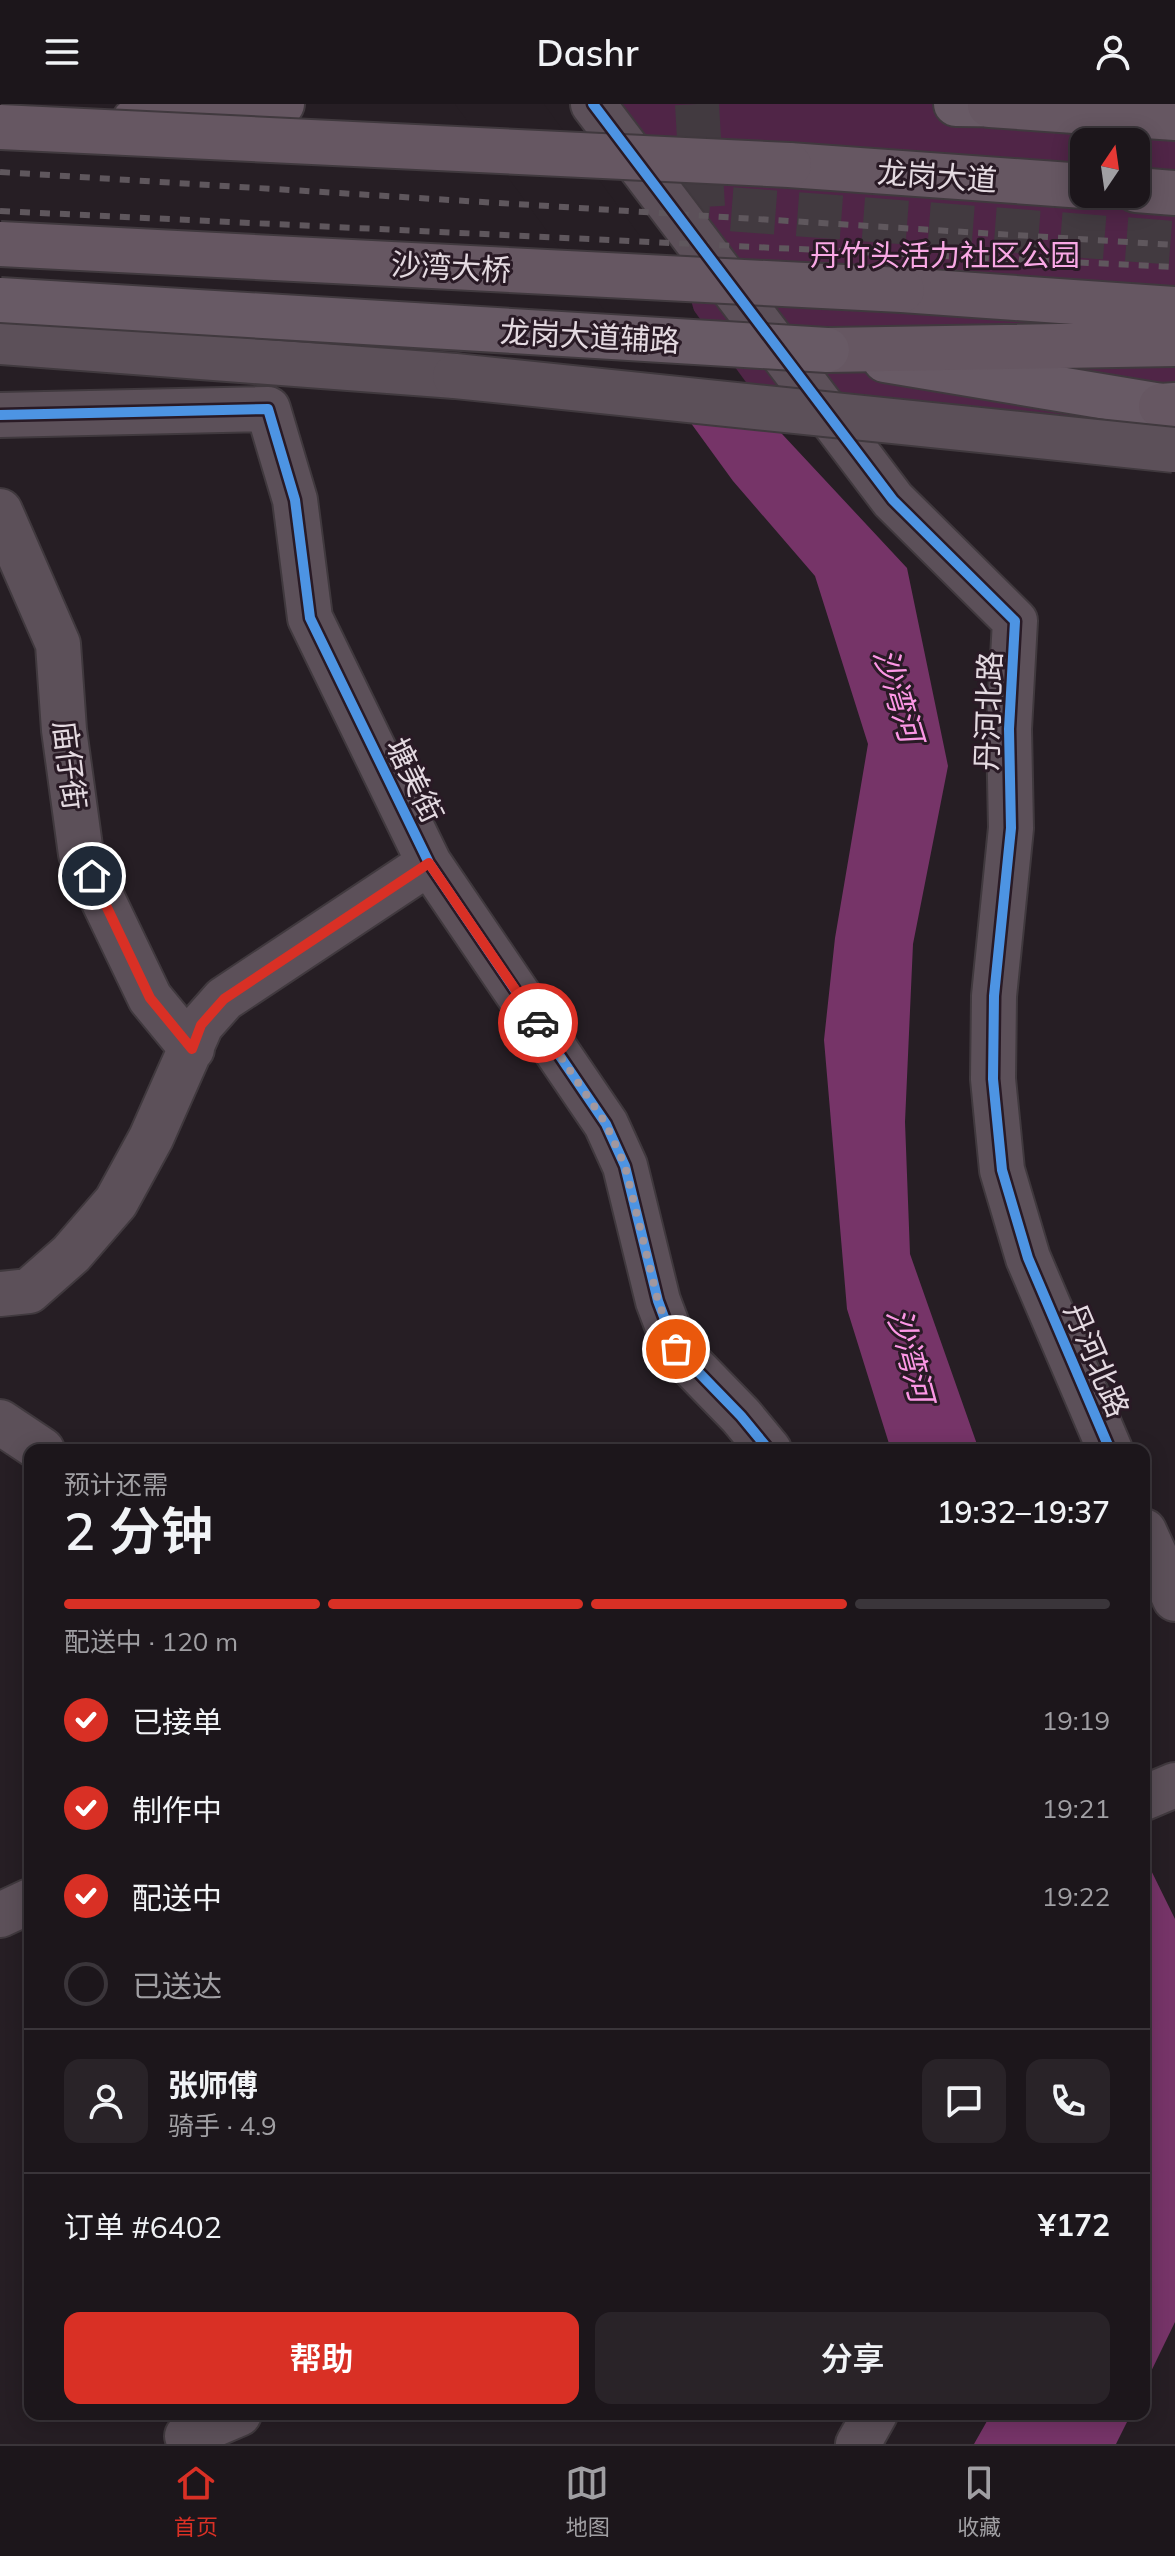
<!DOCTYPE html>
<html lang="zh">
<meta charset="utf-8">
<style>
:root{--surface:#1c161b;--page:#292328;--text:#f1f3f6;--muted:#a09fa3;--line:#3a353a;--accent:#d93025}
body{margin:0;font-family:Mulish,"Noto Sans SC",sans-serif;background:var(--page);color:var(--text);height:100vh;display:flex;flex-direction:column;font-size:30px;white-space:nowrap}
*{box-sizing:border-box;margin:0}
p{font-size:26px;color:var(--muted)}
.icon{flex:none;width:44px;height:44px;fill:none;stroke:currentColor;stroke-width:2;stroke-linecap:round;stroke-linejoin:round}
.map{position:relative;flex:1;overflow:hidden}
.details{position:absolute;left:24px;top:1340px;width:1126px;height:976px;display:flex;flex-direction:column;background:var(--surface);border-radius:16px;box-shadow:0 4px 20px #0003,0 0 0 2px var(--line)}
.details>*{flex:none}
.needle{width:52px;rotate:13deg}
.fabs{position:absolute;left:1070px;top:24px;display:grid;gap:16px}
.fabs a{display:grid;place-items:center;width:80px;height:80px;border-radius:16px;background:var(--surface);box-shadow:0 4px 20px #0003,0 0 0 2px var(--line);font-size:40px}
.pin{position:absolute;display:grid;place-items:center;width:68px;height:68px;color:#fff;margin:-34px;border:4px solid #fff;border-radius:50%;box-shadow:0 2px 8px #0007}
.courier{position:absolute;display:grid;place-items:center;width:80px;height:80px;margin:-40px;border:6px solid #d93025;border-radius:50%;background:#fff;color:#222;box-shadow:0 2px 10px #0007}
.headline em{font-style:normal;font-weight:600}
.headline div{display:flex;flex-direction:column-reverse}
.headline{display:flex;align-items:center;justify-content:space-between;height:136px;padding:0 40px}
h1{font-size:52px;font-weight:600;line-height:60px}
.bar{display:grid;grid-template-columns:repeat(4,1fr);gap:12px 8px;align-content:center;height:96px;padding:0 40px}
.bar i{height:10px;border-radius:6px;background:var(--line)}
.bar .on{background:var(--accent)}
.bar p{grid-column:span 4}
.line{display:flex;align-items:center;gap:20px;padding:0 40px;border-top:2px solid var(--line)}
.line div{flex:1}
.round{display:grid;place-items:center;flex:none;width:84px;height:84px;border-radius:16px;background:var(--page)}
ol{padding:0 40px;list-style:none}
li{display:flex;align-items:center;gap:24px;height:88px}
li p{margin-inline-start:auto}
li .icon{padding:8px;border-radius:50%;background:var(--accent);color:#fff;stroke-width:4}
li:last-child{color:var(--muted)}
li i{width:44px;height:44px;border:4px solid var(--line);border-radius:50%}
.cta{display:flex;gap:16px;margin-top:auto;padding:16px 40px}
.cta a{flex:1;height:92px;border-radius:16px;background:var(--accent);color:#fff;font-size:32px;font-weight:600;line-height:92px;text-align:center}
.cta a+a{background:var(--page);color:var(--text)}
header{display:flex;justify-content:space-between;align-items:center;height:104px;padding:0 40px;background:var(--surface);font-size:36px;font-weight:600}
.menu{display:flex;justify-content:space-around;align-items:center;height:112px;border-top:2px solid var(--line);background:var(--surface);font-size:22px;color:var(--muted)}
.menu a{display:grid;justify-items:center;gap:4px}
.menu .on{color:var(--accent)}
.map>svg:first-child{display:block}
.green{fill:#502547;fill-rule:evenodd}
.water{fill:#763468}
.pier{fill:#261e24}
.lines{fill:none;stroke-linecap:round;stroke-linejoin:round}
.minor-tunnel{stroke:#423a40;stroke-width:44;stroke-dasharray:44 22;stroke-linecap:butt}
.minor-casing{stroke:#40393e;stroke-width:48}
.major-casing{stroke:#40393e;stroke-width:48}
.highway-casing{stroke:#40393e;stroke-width:48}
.minor{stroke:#5c5059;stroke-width:44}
.major{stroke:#685a65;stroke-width:44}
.highway{stroke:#665762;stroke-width:44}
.rail{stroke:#5f575d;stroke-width:6;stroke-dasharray:10 10;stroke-linecap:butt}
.minor-bridge-casing{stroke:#40393e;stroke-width:48;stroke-linecap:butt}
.major-bridge-casing{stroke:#40393e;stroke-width:48;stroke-linecap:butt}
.highway-bridge-casing{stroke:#40393e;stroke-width:48;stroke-linecap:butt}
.minor-bridge{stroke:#5c5059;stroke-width:44}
.major-bridge{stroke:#685a65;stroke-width:44}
.highway-bridge{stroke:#665762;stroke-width:44}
.cycleway-casing{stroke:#291a25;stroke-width:15}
.cycleway{stroke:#4d94e3;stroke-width:10}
.done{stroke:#a2989f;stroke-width:8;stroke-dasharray:0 14.4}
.route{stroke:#d93025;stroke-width:10}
.labels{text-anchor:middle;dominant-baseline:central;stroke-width:6;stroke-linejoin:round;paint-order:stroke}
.street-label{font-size:30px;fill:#e4dae1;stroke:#291a25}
.park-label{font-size:30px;fill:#f9a8e5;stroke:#291a25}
.water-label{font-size:32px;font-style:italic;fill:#fc97e5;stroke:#291a25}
</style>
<header><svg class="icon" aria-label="menu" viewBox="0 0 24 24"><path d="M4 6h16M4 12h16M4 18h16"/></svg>Dashr<svg class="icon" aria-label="person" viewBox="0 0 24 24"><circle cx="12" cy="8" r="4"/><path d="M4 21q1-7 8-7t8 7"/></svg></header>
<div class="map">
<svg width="1175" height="2340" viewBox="0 0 1175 2340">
<rect width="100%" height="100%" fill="#261e24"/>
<path class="green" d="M596,0H1175V322L715,281L668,115ZM1084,38H1136V90H1084Z"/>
<path class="water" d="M459,0L769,316L907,464L948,662L913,840L905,1018L910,1150L979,1346H891L847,1205L824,936L835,834L868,640L815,472L733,377Z
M1144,1752L1175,1815V2218L1144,2282V1966L1152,1921L1144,1911Z
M991,2310H1131L1116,2340H974Z"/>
<path class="pier" d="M455,0H544L772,314L675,304Z"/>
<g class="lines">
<path class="minor-tunnel" d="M697,0L703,103L1175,139"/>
<g class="minor-casing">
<path id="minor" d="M593,0L893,396L1015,517L1009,625L1011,724L994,892L993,975L1002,1066L1028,1154L1110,1346
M0,238L455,272
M0,311L268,305L295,396L310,514L429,759L606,1020L625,1062L658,1197L676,1245L741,1312L769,1346
M0,407L58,540L64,626L81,750L150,894L192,945
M0,1190L29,1187L71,1150L116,1098L151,1034L201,921L224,895L429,759
M0,1318L42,1346
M1144,1427L1175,1495
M1144,1694L1175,1681
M0,1811L30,1797
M187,2332L239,2310
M858,2340L875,2310"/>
</g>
<g class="major-casing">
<path id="major" d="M956,0L1029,1
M885,256L1161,302L1175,301"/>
</g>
<g class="highway-casing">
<path id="highway" d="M990,1L1175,14
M134,17L282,0
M789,61L1084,82
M1136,86L1175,89
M902,186L1175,205
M827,246L1175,240
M1161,302L1175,305"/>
</g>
<use href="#minor" class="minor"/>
<use href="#major" class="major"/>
<use href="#highway" class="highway"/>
<path class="rail" d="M0,68L1175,141
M0,107L1175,163"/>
<g class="minor-bridge-casing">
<path id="minor-bridge" d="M455,272L1174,346"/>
</g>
<g class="major-bridge-casing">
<path id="major-bridge" d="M0,196L827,246"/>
</g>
<g class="highway-bridge-casing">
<path id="highway-bridge" d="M0,23L789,61
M0,140L902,186"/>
</g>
<use href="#minor-bridge" class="minor-bridge"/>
<use href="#major-bridge" class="major-bridge"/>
<use href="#highway-bridge" class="highway-bridge"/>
<g class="cycleway-casing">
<path id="cycleway" d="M593,0L893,396L1015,517L1009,625L1011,724L994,892L993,975L1002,1066L1028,1154L1110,1346
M0,311L268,305L295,396L310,514L429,759L606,1020L625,1062L658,1197L676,1245L741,1312L769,1346"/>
</g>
<use href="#cycleway" class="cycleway"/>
</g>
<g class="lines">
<path class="done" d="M538,919L606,1020L625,1062L658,1197L676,1245"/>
<path class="route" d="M92,772L150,894L192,945L201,921L224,895L429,759L538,919"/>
</g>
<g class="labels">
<g class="street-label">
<text transform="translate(937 72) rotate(4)">龙岗大道</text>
<text transform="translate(451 163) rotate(3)">沙湾大桥</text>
<text transform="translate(590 232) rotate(3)">龙岗大道辅路</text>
<text transform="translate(988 607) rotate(-88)">丹河北路</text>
<text transform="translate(70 661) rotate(83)">庙仔街</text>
<text transform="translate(415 676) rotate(64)">塘美街</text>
<text transform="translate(1097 1256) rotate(67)">丹河北路</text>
</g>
<g class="park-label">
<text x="945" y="151">丹竹头活力社区公园</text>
</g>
<g class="water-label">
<text transform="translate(899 591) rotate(73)">沙湾河</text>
<text transform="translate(911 1251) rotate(75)">沙湾河</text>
</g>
</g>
</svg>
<div class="fabs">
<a><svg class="needle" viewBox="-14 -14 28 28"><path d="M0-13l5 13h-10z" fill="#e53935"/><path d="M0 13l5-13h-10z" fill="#a09fa3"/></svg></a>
</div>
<div class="pin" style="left:676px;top:1245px;background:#ea580c"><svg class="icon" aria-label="bag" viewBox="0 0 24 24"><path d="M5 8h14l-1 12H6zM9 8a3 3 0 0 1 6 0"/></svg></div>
<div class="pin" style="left:92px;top:772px;background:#1f2937"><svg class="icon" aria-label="home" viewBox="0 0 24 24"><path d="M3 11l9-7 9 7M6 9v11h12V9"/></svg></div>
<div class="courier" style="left:538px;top:919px"><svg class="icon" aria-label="car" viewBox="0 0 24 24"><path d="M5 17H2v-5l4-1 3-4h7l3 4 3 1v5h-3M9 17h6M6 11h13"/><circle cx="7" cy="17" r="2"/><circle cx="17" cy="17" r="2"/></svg></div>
<section class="details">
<div class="headline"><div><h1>2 分钟</h1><p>预计还需</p></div><em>19:32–19:37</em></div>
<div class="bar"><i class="on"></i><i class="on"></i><i class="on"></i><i></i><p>配送中 · 120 m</p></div>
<ol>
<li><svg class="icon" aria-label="check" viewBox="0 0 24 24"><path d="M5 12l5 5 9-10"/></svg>已接单<p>19:19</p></li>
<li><svg class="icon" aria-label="check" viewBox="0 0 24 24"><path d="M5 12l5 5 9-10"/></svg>制作中<p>19:21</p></li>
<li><svg class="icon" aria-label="check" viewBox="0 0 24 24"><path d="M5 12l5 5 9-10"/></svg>配送中<p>19:22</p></li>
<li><i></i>已送达</li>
</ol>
<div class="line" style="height:144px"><a class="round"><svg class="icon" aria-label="person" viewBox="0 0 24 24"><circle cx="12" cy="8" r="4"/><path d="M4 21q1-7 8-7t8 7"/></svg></a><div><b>张师傅</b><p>骑手 · 4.9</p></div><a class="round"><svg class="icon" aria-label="chat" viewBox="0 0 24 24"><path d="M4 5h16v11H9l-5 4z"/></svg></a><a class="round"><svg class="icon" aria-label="phone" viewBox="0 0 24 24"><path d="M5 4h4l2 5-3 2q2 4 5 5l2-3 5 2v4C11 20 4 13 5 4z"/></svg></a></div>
<div class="line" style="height:104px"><div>订单 #6402</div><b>¥172</b></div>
<div class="cta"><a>帮助</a><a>分享</a></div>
</section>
</div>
<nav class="menu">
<a class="on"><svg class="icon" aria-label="home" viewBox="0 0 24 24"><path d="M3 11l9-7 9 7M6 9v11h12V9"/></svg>首页</a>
<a><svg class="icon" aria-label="map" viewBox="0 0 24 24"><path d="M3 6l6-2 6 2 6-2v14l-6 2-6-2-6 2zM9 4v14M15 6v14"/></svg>地图</a>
<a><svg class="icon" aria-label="saved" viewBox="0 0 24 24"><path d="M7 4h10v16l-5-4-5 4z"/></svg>收藏</a>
</nav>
